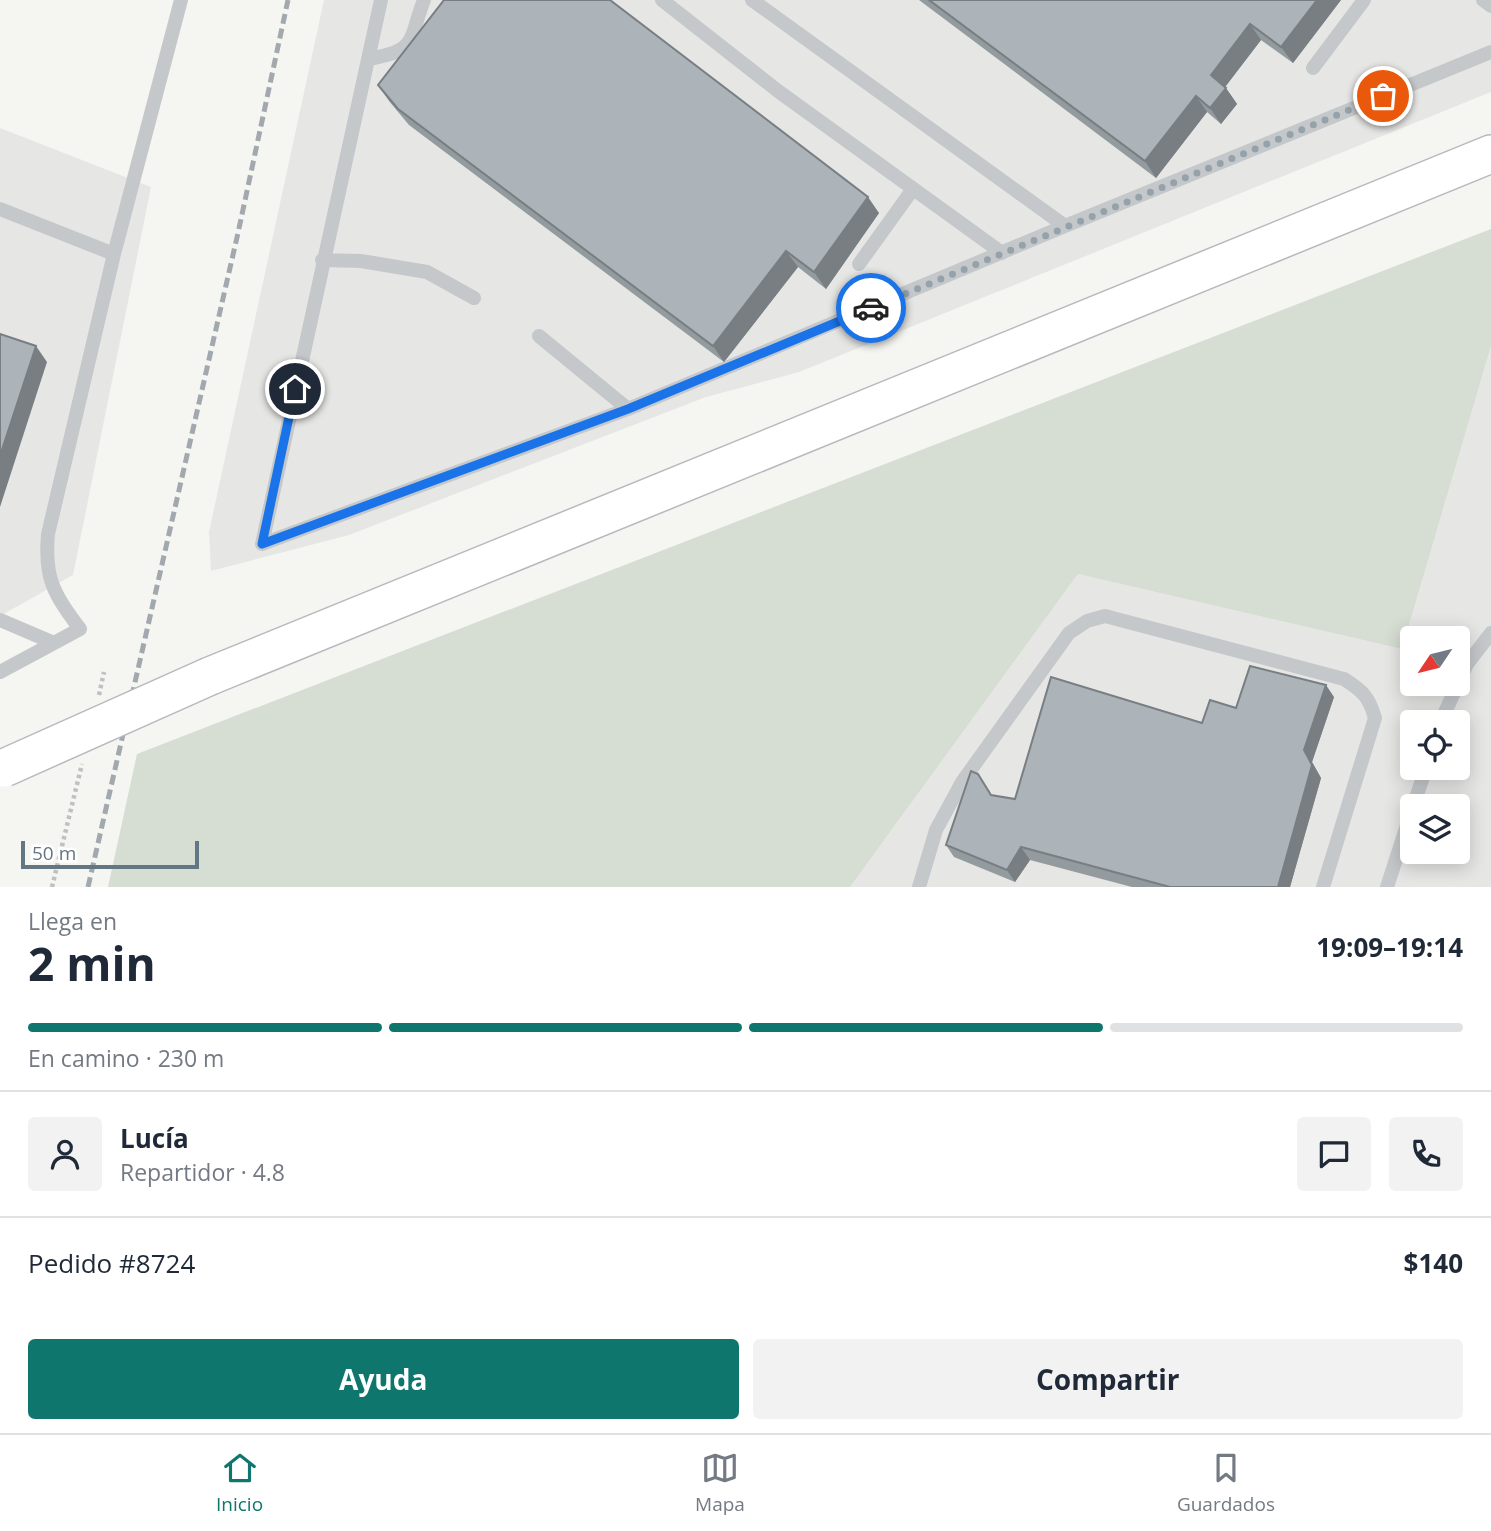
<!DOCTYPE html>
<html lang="es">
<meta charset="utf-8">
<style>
:root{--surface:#fff;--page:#f2f2f3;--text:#1f2937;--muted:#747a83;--line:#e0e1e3;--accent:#0f766e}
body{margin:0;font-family:"Open Sans",sans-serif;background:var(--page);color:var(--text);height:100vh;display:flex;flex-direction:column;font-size:26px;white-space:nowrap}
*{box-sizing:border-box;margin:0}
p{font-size:23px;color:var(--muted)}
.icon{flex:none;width:38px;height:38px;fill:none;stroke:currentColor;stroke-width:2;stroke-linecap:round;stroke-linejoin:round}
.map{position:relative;height:887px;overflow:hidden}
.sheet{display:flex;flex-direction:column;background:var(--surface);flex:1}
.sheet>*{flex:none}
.needle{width:46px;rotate:235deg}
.buttons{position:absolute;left:1400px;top:626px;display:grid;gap:14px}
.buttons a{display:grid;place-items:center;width:70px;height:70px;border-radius:7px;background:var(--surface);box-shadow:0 4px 18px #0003;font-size:35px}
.scale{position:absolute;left:21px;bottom:18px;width:178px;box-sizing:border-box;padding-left:7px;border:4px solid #637684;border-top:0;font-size:19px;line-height:24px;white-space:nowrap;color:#637684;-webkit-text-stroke:5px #fff;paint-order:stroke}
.pin{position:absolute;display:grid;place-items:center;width:60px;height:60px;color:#fff;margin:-30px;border:4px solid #fff;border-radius:50%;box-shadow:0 2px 7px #0007}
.courier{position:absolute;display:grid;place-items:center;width:70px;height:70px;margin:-35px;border:5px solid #1a73e8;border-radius:50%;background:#fff;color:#222;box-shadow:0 2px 9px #0007}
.overview em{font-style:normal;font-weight:700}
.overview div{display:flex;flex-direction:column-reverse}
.overview{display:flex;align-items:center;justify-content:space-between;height:119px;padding:0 28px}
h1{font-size:46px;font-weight:700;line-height:52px}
.bar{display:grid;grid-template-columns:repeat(4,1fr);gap:10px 7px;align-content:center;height:84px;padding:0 28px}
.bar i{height:9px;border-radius:5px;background:var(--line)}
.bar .active{background:var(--accent)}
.bar p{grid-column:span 4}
.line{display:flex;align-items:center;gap:18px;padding:0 28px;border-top:2px solid var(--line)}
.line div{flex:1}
.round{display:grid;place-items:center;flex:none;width:74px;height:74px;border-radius:7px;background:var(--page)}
.primary-button{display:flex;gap:14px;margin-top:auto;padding:14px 28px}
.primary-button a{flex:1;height:80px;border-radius:7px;background:var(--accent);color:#fff;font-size:28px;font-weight:700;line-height:80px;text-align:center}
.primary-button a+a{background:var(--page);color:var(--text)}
.menu{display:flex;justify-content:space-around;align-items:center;height:98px;border-top:2px solid var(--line);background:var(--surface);font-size:19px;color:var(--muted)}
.menu a{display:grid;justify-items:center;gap:4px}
.menu .active{color:var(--accent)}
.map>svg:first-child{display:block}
.built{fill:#e6e7e5;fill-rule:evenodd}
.green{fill:#d6ddd2}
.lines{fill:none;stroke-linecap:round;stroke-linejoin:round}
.secondary-casing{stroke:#b4babe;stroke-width:40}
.path{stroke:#bec0c2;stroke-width:4.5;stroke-dasharray:3.5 3.5;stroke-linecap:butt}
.lane{stroke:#c5c8cb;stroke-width:14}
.secondary{stroke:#fff;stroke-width:37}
.rail{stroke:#a2a9ae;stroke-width:5;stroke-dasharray:10 5;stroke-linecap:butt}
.secondary-bridge-casing{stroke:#b4babe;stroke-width:40;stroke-linecap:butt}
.secondary-bridge{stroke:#fff;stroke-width:37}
.wall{fill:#949b9f}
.shaded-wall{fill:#787e82}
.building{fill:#acb4b9;stroke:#787e82;stroke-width:2}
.done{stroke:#96a2aa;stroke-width:7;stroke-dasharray:0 12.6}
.route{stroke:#1a73e8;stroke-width:9}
</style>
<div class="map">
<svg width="1491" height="887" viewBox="0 0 1491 887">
<rect width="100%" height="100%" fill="#f5f5f1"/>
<path class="built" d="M324,0H1491V92L799,372L706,397L349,535L211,571L209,532Z
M0,128L151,187L73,575L0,616Z
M1491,346V887H850L1078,574L1402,649ZM1412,639H1458V684H1412ZM1412,723H1458V768H1412ZM1412,807H1458V852H1412Z"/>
<path class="green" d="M1491,229V346L1402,649L1078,574L850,887H108L137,754Z"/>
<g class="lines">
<g class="secondary-casing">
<path id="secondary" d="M210,676L1491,154"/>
</g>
<path class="path" d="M99,695L104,672
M52,887L82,764"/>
<path class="lane" d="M662,0L778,91L1002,253
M752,0L1065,226
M1483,0L1491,6
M368,59C418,51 408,41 424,0
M1313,68L1364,0
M0,209L114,254L48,534C44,579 54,594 80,629L0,672
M114,254L181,0
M322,260L361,261L427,272L474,298
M859,264L913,189
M539,336L628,409
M262,544L628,409L1065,226L1491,52
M262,544L381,0
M0,620L54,643
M1458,684L1467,664L1491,633
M1440,723L1458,684
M1413,807L1426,768
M919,887L936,830L962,782L1069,633L1087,621L1105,616L1344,679C1363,691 1369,697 1375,718L1323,887
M1387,887L1412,810"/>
<use href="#secondary" class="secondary"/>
<path class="rail" d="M88,887L238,233L288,0"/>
<g class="secondary-bridge-casing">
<path id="secondary-bridge" d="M4,768L210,676"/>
</g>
<use href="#secondary-bridge" class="secondary-bridge"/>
</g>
<path class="wall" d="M919,0H1341L1293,63L1261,40L1225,87L1237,104L1221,124L1207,112L1156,178Z
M378,85L879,213L826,289L798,267L724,362L409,125L389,101Z
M1334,697L1312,762L1321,778L1290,887H1132L1030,860L1015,882L954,857L946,845L1015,799L1202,723L1236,708Z"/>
<path class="shaded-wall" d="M1317,0H1341L1293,63L1281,47Z
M1250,24L1261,40L1222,91L1211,75Z
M1226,88L1237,104L1221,124L1210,108Z
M1196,96L1207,112L1156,178L1145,161Z
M868,197L879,213L826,289L814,272Z
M786,251L798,267L724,362L713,346Z
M36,346L47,362L0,507V456Z
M1326,685L1334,697L1312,762L1321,778L1290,887H1278L1304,750Z
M1021,847L1030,860L1015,882L1007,870Z"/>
<path class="building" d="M444,0H610L868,197L814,272L786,251L713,346L398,109L378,85Z
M929,0H1317L1281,47L1250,24L1211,75L1226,88L1210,108L1196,96L1145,161Z
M0,334L36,346L0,456Z
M1250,666L1326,685L1304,750L1312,765L1278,887H1170L1021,847L1007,870L946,845L971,771L978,774L991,795L1015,799L1051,677L1202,723L1210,700L1236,708Z"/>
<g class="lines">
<path class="done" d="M871,308L1383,96"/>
<path class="route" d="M295,389L262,544L628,409L871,308"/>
</g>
</svg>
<div class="buttons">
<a><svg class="needle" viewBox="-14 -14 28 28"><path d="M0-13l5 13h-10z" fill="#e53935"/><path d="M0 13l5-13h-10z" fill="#747a83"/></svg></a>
<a><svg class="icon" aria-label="locate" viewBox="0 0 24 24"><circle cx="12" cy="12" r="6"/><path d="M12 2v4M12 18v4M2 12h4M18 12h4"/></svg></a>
<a><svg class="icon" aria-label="layers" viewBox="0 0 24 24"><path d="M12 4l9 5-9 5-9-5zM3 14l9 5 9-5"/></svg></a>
</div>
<div class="scale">50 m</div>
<div class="pin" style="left:1383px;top:96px;background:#ea580c"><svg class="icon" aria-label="bag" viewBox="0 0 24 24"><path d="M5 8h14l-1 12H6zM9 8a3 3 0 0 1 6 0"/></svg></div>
<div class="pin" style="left:295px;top:389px;background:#1f2937"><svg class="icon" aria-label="home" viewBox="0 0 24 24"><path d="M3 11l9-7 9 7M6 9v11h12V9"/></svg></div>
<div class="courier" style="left:871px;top:308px"><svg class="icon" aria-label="car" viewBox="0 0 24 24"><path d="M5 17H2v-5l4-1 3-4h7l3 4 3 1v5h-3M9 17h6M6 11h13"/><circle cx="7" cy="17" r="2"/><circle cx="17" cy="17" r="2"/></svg></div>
</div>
<section class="sheet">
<div class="overview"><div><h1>2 min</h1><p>Llega en</p></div><em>19:09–19:14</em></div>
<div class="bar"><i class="active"></i><i class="active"></i><i class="active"></i><i></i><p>En camino · 230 m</p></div>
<div class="line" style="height:126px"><a class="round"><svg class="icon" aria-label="person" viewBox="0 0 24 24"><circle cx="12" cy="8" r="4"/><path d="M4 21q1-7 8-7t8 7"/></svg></a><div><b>Lucía</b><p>Repartidor · 4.8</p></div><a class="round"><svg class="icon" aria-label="chat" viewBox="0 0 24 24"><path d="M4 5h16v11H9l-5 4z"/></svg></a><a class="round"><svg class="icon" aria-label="phone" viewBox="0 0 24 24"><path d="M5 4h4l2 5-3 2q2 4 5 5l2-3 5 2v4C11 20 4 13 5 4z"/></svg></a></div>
<div class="line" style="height:91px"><div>Pedido #8724</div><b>$140</b></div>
<div class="primary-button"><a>Ayuda</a><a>Compartir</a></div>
</section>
<nav class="menu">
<a class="active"><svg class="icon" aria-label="home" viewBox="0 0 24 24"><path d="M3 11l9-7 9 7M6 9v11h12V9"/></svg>Inicio</a>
<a><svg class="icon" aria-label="map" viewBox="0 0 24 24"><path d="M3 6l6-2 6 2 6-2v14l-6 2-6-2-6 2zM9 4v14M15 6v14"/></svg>Mapa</a>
<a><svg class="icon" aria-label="saved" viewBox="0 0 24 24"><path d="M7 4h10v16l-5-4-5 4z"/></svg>Guardados</a>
</nav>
